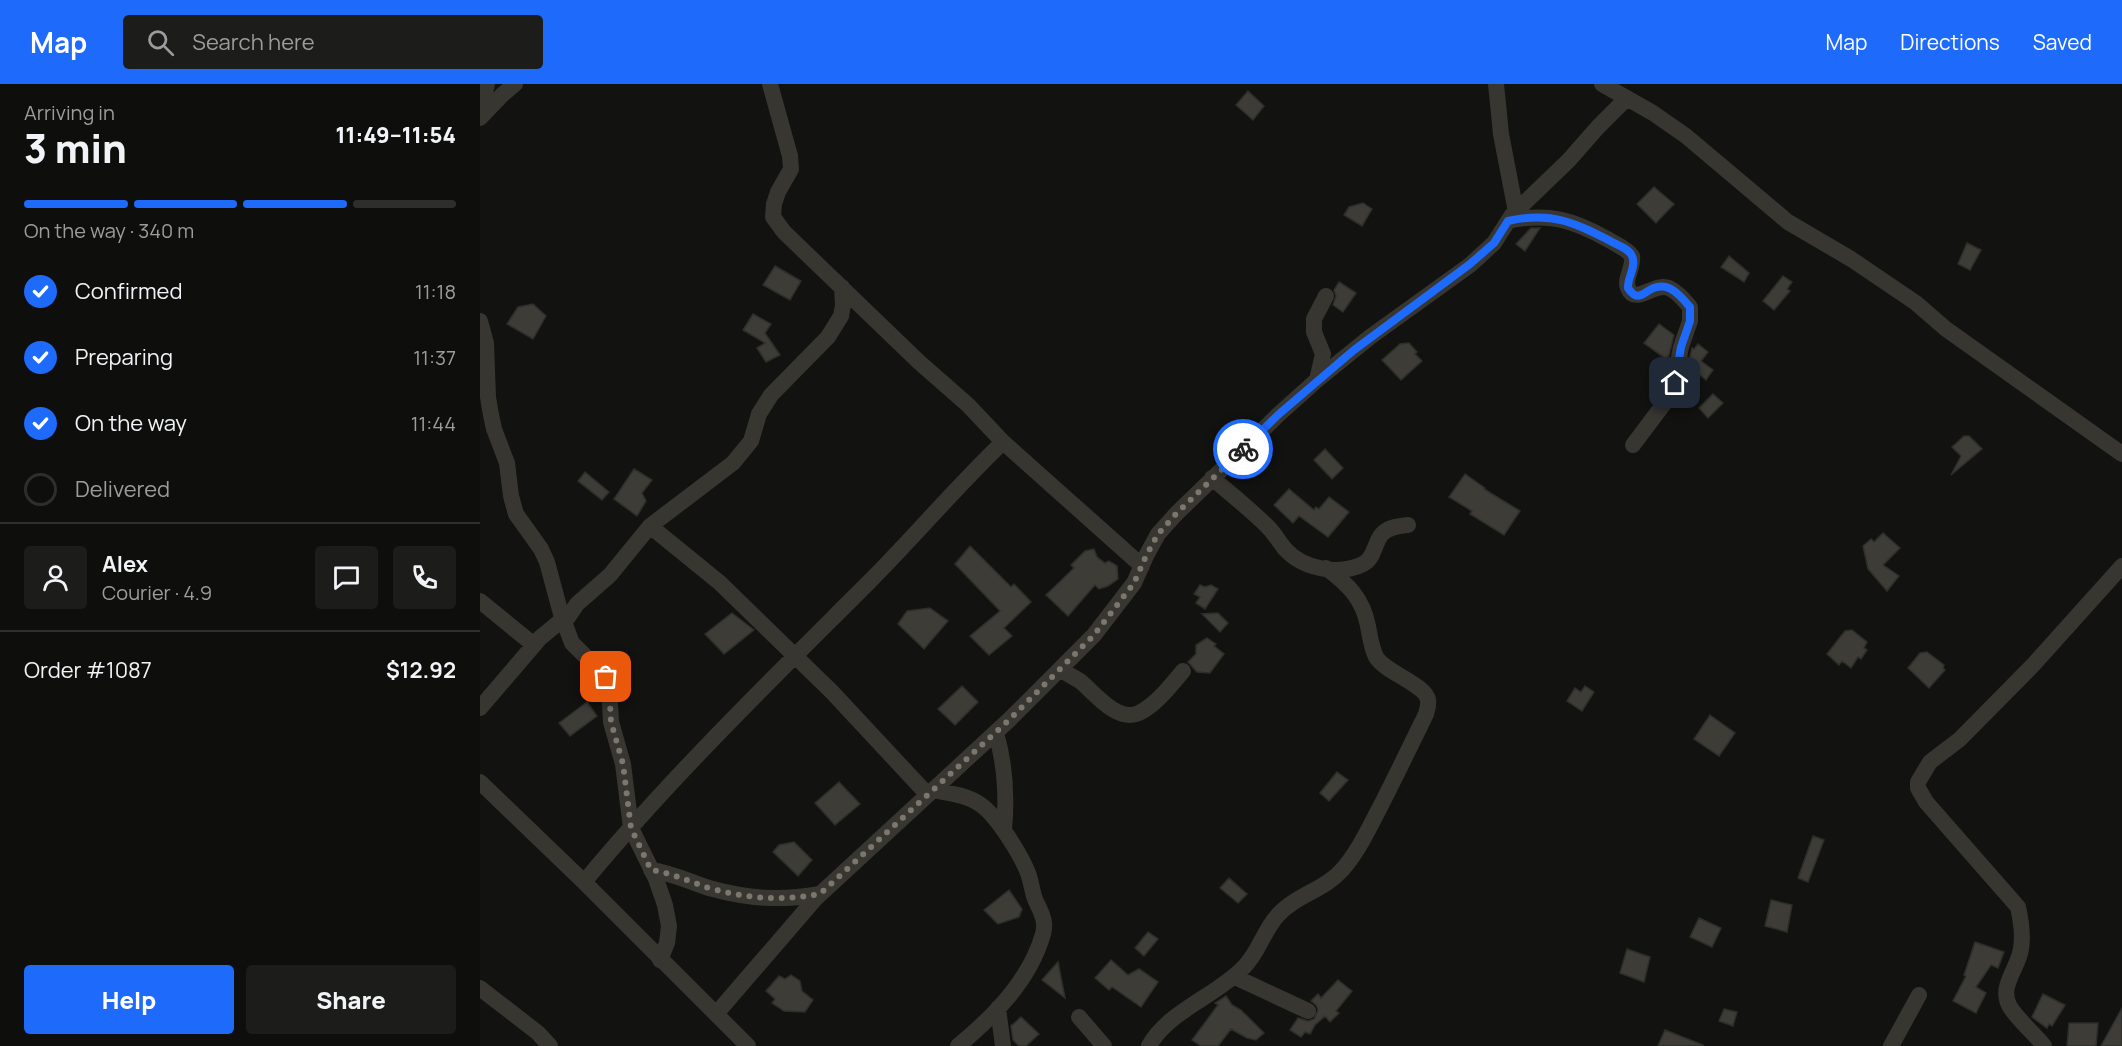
<!DOCTYPE html>
<meta charset="utf-8">
<style>
:root{--surface:#0e0e0c;--page:#1c1c1a;--text:#f1f3f6;--muted:#9b9c9d;--line:#2e2e2d;--accent:#1e6afb}
body{margin:0;font-family:Manrope,sans-serif;background:var(--page);color:var(--text);height:100vh;display:flex;flex-direction:column;font-size:22px;white-space:nowrap}
*{box-sizing:border-box;margin:0}
p{font-size:20px;color:var(--muted)}
.icon{flex:none;width:33px;height:33px;fill:none;stroke:currentColor;stroke-width:2;stroke-linecap:round;stroke-linejoin:round}
.map{position:relative;flex:1;overflow:hidden}
.panel{display:flex;flex-direction:column;background:var(--surface);width:480px}
.panel>*{flex:none}
.pin{position:absolute;display:grid;place-items:center;width:51px;height:51px;color:#fff;margin:-26px;border-radius:12px;box-shadow:0 3px 9px #0006}
.courier{position:absolute;display:grid;place-items:center;width:60px;height:60px;margin:-30px;border:4px solid #1e6afb;border-radius:50%;background:#fff;color:#222;box-shadow:0 2px 8px #0007}
.head em{font-style:normal;font-weight:800}
.head div{display:flex;flex-direction:column-reverse}
.head{display:flex;align-items:center;justify-content:space-between;height:102px;padding:0 24px}
h1{font-size:39px;font-weight:800;line-height:45px}
.bar{display:grid;grid-template-columns:repeat(4,1fr);gap:9px 6px;align-content:center;height:72px;padding:0 24px}
.bar i{height:8px;border-radius:4px;background:var(--line)}
.bar .current{background:var(--accent)}
.bar p{grid-column:span 4}
.line{display:flex;align-items:center;gap:15px;padding:0 24px;border-top:2px solid var(--line)}
.line div{flex:1}
.round{display:grid;place-items:center;flex:none;width:63px;height:63px;border-radius:6px;background:var(--page)}
ol{padding:0 24px;list-style:none}
li{display:flex;align-items:center;gap:18px;height:66px}
li p{margin-inline-start:auto}
li .icon{padding:6px;border-radius:50%;background:var(--accent);color:#fff;stroke-width:4}
li:last-child{color:var(--muted)}
li i{width:33px;height:33px;border:3px solid var(--line);border-radius:50%}
.button{display:flex;gap:12px;margin-top:auto;padding:12px 24px}
.button a{flex:1;height:69px;border-radius:6px;background:var(--accent);color:#fff;font-size:24px;font-weight:800;line-height:69px;text-align:center}
.button a+a{background:var(--page);color:var(--text)}
header{display:flex;align-items:center;gap:36px;box-sizing:border-box;height:84px;padding:0 30px;background:var(--accent);color:#fff}
header strong{font-size:28px}
nav{display:flex;gap:33px;margin-inline-start:auto;font-size:21px}
.search{width:420px;height:54px;background:var(--page);display:flex;align-items:center;gap:15px;box-sizing:border-box;padding:0 21px;border-radius:6px;color:var(--muted);font-size:22px}
main{display:flex;flex:1;min-height:0}
.map>svg:first-child{display:block}
.building{fill:#3d3c37;stroke:#2e2e2a;stroke-width:1.5}
.lines{fill:none;stroke-linecap:round;stroke-linejoin:round}
.minor{stroke:#373631;stroke-width:16}
.done{stroke:#7b776e;stroke-width:6;stroke-dasharray:0 10.8}
.route{stroke:#1e6afb;stroke-width:8}
</style>
<header>
<strong>Map</strong>
<div class="search"><svg class="icon" aria-label="search" viewBox="0 0 24 24"><circle cx="10" cy="10" r="6"/><path d="M15 15l6 6"/></svg>Search here</div>
<nav><a>Map</a><a>Directions</a><a>Saved</a></nav>
</header>
<main>
<section class="panel">
<div class="head"><div><h1>3 min</h1><p>Arriving in</p></div><em>11:49–11:54</em></div>
<div class="bar"><i class="current"></i><i class="current"></i><i class="current"></i><i></i><p>On the way · 340 m</p></div>
<ol>
<li><svg class="icon" aria-label="check" viewBox="0 0 24 24"><path d="M5 12l5 5 9-10"/></svg>Confirmed<p>11:18</p></li>
<li><svg class="icon" aria-label="check" viewBox="0 0 24 24"><path d="M5 12l5 5 9-10"/></svg>Preparing<p>11:37</p></li>
<li><svg class="icon" aria-label="check" viewBox="0 0 24 24"><path d="M5 12l5 5 9-10"/></svg>On the way<p>11:44</p></li>
<li><i></i>Delivered</li>
</ol>
<div class="line" style="height:108px"><a class="round"><svg class="icon" aria-label="person" viewBox="0 0 24 24"><circle cx="12" cy="8" r="4"/><path d="M4 21q1-7 8-7t8 7"/></svg></a><div><b>Alex</b><p>Courier · 4.9</p></div><a class="round"><svg class="icon" aria-label="chat" viewBox="0 0 24 24"><path d="M4 5h16v11H9l-5 4z"/></svg></a><a class="round"><svg class="icon" aria-label="phone" viewBox="0 0 24 24"><path d="M5 4h4l2 5-3 2q2 4 5 5l2-3 5 2v4C11 20 4 13 5 4z"/></svg></a></div>
<div class="line" style="height:78px"><div>Order #1087</div><b>$12.92</b></div>
<div class="button"><a>Help</a><a>Share</a></div>
</section>
<div class="map">
<svg width="1642" height="962" viewBox="0 0 1642 962">
<rect width="100%" height="100%" fill="#121210"/>
<path class="building" d="M768,7L784,22L773,36L756,21Z
M1174,103L1194,120L1176,139L1157,120Z
M883,119L892,125L882,142L864,131L869,123Z
M1051,144H1060L1045,167L1036,160Z
M1487,159L1501,166L1490,186L1478,180Z
M1249,172L1269,189L1264,198L1241,183Z
M295,182L321,197L310,216L283,201Z
M1303,192L1312,198L1307,205L1310,207L1294,226L1283,217Z
M859,198L876,209L863,228L853,221L856,212L854,206Z
M53,220L66,232L53,255L27,240L38,223Z
M273,230L291,240L285,249L300,271L286,278L277,264L285,259L263,246Z
M1179,240L1194,251L1189,271L1186,275L1164,259Z
M929,259L937,268L935,270L942,277L921,296L902,276L920,260Z
M1218,260L1228,268L1221,277L1233,286L1226,296L1208,281L1212,264L1214,265Z
M1233,310L1243,319L1228,334L1219,324Z
M1484,352H1489L1502,365L1471,391L1481,372L1472,363Z
M845,365L863,384L852,395L834,376Z
M154,385L172,396L162,409L166,417L157,432L134,415Z
M105,388L129,408L122,416L98,397Z
M985,390L1005,404L1004,405L1040,427L1024,451L990,430L992,427L969,413Z
M809,405L834,426L836,423L839,425L849,413L869,428L848,453L819,432L813,439L794,421Z
M1403,449L1420,464L1403,481L1419,492L1407,507L1388,485L1383,462L1391,455L1394,458Z
M490,462L531,503L534,500L551,518L524,544L532,552L509,571L490,552L520,527L475,480Z
M614,465L617,473L625,479L629,477L637,482L638,495L628,502L619,505L615,501L588,532L566,511L594,484L591,481L605,467Z
M720,501L725,503L731,501L738,505L725,525L716,519L720,513L714,510Z
M450,524L468,537L444,565L418,540L427,527Z
M252,529L274,546L244,570L225,550Z
M738,529L748,539L740,548L722,530Z
M1372,546L1387,558L1384,564L1387,566L1381,575L1378,573L1371,584L1362,577L1359,581L1347,570L1365,547Z
M727,554L736,560L734,562L744,570L730,589L717,588L708,578L716,570V561Z
M1447,568L1464,581L1463,584L1465,586L1449,604L1428,584L1440,569Z
M482,602L498,618L475,641L458,625Z
M1105,602L1114,608L1102,627L1087,617L1095,604L1101,608Z
M107,618L117,632L90,652L79,639Z
M1230,631L1255,649L1239,672L1214,655Z
M857,688L868,696L849,717L840,709Z
M359,698L380,720L355,741L335,719Z
M1333,752L1344,756L1328,798L1318,794Z
M314,758L332,776L318,792L293,768L299,761Z
M749,794L767,810L758,819L740,804Z
M529,806L542,825L539,833L518,840L504,826Z
M1291,816L1312,821L1307,848L1285,842Z
M1219,834L1241,844L1232,863L1210,853Z
M668,848L678,855L664,872L655,864Z
M1495,858L1524,868L1518,884L1511,881L1496,903L1506,909L1496,929L1473,917L1486,892L1484,891Z
M1147,865L1170,873L1164,898L1140,889Z
M631,876L648,891L659,885L678,898L661,923L632,903L629,906L615,894Z
M578,878L585,914L562,896Z
M311,891L320,897L322,907L333,916L325,928L304,927L292,919L295,915L286,907L299,892L305,895Z
M858,896L872,907L856,927L859,929L850,938L845,932L835,941L830,950L825,948L821,953L810,946L818,934L828,937L834,935L838,926L836,921L831,917L838,910L841,914Z
M1563,910L1585,921L1572,942L1569,940L1567,944L1552,933Z
M746,912L752,921L761,926L784,949L776,956L767,954L751,945L738,962H721L712,956L738,921L735,919Z
M1642,924V962H1621Z
M1244,925L1257,928L1253,942L1239,937Z
M541,933L559,950L546,962H539L533,956L531,942Z
M1589,939H1618L1616,962H1587Z
M1185,946L1223,961V962H1178Z"/>
<g class="lines">
<path class="minor" d="M290,0L310,72L311,85L298,108L294,120L293,133L304,148L439,278L488,321L523,358L662,482
M1016,0L1021,50L1036,128
M1122,0L1173,29L1206,52L1308,138L1371,175L1436,219L1466,245L1642,370
M0,30L7,0
M0,34L22,11L35,0
M1028,137C1068,128 1094,136 1129,156C1137,161 1146,164 1152,172C1154,183 1144,195 1148,204C1155,222 1174,198 1189,204C1198,208 1204,216 1210,223V237L1201,263L1192,309L1153,361
M0,237L6,259L8,313L11,331L14,345L27,379L31,412L36,430L61,465L67,478L81,530L92,559L126,593L129,601L131,638L143,680L151,744L176,795L185,821L189,842L187,859L180,876
M837,296L843,270L834,248V235L846,212
M732,394C751,410 771,426 788,443C795,450 799,458 805,465C823,485 859,492 883,480C895,474 894,459 902,450C908,443 919,442 928,441
M170,442L240,499L352,608L448,711
M0,517L54,561
M84,539L97,520L130,491L170,442L253,379L271,357L279,330L291,311L348,253L361,232L363,221L362,203
M580,585C586,589 593,593 600,597C615,609 637,639 659,629C676,621 691,601 703,587
M0,624L60,554L83,535
M516,649C525,680 527,714 524,746
M0,698L104,798L268,962
M453,706C469,709 488,711 501,721C517,732 541,771 548,789C551,797 552,807 555,815C560,827 567,836 563,850C550,896 514,932 478,962
M171,786C192,789 210,798 229,804C269,815 300,817 340,810
M104,798C192,692 291,596 388,499C434,453 476,403 523,358
M755,893L828,927
M0,904L58,949L70,962
M518,924L523,962
M236,930L336,814L529,636L614,551L654,499L666,472L678,450L696,430L799,330L837,296L890,253L990,181L1014,159L1032,131L1089,76L1118,43L1147,14
M599,933L624,962
M669,962C687,928 736,912 763,884C779,869 783,847 798,831C816,811 844,806 861,787C876,771 887,748 897,729C914,696 930,663 946,630C947,626 949,621 948,616C946,601 906,589 896,573C891,563 890,552 888,542C883,515 868,500 846,484
M1411,962L1439,911
M1564,962C1554,949 1538,936 1530,923C1518,903 1538,885 1541,865C1543,852 1541,836 1538,823L1446,718L1438,704V698L1450,678L1480,655L1554,580L1642,482"/>
</g>
<g class="lines">
<path class="done" d="M126,593L129,601L131,638L143,680L151,744L171,786C192,789 210,798 229,804C269,815 300,817 340,810L529,636L614,551L654,499L666,472L678,450L696,430L763,365"/>
<path class="route" d="M763,365L799,330L874,266L990,180L1014,159L1028,137C1072,127 1096,139 1134,159C1140,162 1149,165 1152,172C1157,182 1147,194 1148,204C1159,221 1165,205 1177,203C1192,200 1202,214 1210,223V237L1201,263L1195,299"/>
</g>
</svg>
<div class="pin" style="left:126px;top:593px;background:#ea580c"><svg class="icon" aria-label="bag" viewBox="0 0 24 24"><path d="M5 8h14l-1 12H6zM9 8a3 3 0 0 1 6 0"/></svg></div>
<div class="pin" style="left:1195px;top:299px;background:#1f2937"><svg class="icon" aria-label="home" viewBox="0 0 24 24"><path d="M3 11l9-7 9 7M6 9v11h12V9"/></svg></div>
<div class="courier" style="left:763px;top:365px"><svg class="icon" aria-label="bike" viewBox="0 0 24 24"><circle cx="6" cy="16" r="4"/><circle cx="18" cy="16" r="4"/><path d="M6 16l4-8h5l3 8M10 8l3 8H6M13 5h3"/></svg></div>
</div>
</main>
